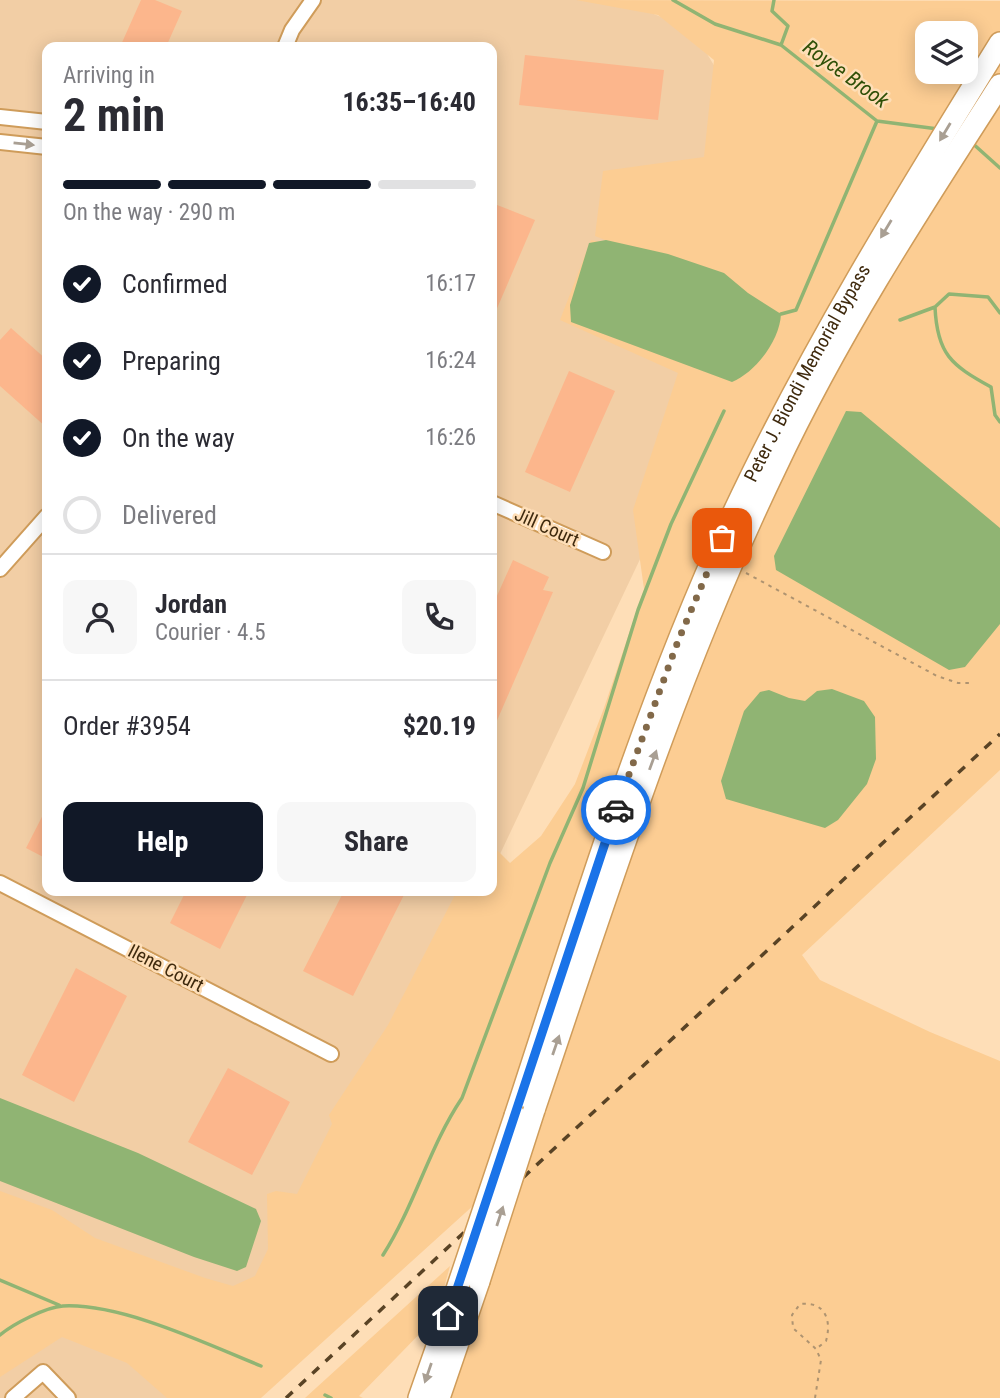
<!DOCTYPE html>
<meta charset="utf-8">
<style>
:root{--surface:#fff;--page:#f7f7f7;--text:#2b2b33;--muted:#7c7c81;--line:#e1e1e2;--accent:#111827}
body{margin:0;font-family:"Roboto Condensed",sans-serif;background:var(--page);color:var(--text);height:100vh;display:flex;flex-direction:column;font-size:26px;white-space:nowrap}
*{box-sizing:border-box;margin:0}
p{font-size:23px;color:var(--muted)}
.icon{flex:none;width:38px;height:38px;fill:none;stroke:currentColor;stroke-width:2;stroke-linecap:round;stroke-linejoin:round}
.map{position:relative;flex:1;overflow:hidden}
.side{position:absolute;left:42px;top:42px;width:455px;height:854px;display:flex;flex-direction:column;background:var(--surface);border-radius:14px;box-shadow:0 4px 18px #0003}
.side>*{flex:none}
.tools{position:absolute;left:915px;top:21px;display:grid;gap:14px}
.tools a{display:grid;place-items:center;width:63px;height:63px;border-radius:14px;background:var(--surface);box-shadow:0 4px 18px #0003;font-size:35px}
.pin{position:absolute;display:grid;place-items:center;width:60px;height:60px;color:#fff;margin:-30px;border-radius:14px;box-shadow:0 4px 10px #0006}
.courier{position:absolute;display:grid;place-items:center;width:70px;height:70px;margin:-35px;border:5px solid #1a73e8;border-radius:50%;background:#fff;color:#222;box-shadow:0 2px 9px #0007}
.summary em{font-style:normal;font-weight:700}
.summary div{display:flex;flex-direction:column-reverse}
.summary{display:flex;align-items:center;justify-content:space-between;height:119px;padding:0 21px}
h1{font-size:46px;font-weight:700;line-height:52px}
.bar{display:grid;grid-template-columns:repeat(4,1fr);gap:10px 7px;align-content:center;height:84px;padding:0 21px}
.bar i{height:9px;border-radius:5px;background:var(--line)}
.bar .on{background:var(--accent)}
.bar p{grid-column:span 4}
.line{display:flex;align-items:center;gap:18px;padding:0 21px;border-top:2px solid var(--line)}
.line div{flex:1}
.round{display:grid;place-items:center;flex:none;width:74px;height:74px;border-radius:14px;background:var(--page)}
ol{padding:0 21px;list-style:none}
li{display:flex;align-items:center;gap:21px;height:77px}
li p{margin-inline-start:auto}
li .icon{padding:7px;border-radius:50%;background:var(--accent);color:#fff;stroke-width:4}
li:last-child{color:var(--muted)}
li i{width:38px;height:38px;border:4px solid var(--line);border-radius:50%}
.button{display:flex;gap:14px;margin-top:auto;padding:14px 21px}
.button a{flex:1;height:80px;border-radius:14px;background:var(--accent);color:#fff;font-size:28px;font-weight:700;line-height:80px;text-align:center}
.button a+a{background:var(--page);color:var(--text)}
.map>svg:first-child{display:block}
.built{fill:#f2cea5}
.green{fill:#fccd93;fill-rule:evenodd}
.water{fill:#90b473}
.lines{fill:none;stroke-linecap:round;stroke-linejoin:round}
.stream{stroke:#90b473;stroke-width:3.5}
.building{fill:#fcb68c}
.minor-casing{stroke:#cf9c5a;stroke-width:18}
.highway-casing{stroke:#cf9c5a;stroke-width:24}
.path{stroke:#ae9370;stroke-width:2;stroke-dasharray:3.5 5;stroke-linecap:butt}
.minor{stroke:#fff;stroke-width:14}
.highway{stroke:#fff;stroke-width:21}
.rail{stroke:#594325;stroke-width:3.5;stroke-dasharray:9 9;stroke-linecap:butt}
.highway-bridge-casing{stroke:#cf9c5a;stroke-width:24;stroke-linecap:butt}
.highway-bridge{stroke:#fff;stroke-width:21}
.oneway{fill:#a99f93}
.done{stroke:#826949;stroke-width:7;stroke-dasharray:0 12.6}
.route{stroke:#1a73e8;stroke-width:9}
.labels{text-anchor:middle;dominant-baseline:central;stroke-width:5;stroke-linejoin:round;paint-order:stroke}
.street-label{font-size:19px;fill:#3f2a0e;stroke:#fedeb7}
.water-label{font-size:21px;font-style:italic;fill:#2e4f06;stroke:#fedeb7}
</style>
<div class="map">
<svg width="1000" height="1398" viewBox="0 0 1000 1398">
<rect width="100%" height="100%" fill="#fedeb7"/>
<path class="built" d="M0,0H618L692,29L718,72L717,397L492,871V47H47V891H482L241,1398H0Z"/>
<path class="green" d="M576,0L1000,1V770L802,955L820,980L930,1032L1000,1061V1398H450L530,1154L261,1398H167L127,1363L62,1337L0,1377V1191L52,1210L95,1238L205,1278L233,1286L255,1276L268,1249L267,1194L276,1191L297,1194L332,1124L329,1115L388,1025L457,891H492V845L510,863L541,836L575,784L604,708L644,589L633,510L678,373L560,320L591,240L623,247L595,236L603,171L704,157L714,60L658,15ZM928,33H966V72H928Z
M450,1266L436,1317L359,1396L363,1398H305Z"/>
<path class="water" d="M606,240L668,254L724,273L748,293L781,314C780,340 756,372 732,382L571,322L570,305L589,243Z
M846,411L861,412L1000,528V624L965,667L949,670L776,570L774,556Z
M832,689L864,701L875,717L876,759L867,784L838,820L825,828L726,799L721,781L744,711L760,692L769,690L789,698L805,701L817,691Z
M0,1098L138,1153L256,1209L261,1221L246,1267L237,1271L194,1257L0,1181Z"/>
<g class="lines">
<path class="stream" d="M673,0L715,24L781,45L877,121L938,129
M774,0L772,11L788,26L781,45
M971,142L1000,168
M1000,313L988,297L949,294L935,307C937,354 951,365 991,387L995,415L1000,422
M781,314L796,310L877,121
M900,320L935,307
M383,1255C415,1205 429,1147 462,1098L550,863L583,788L638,610L671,524L724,411
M0,1280L59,1305
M0,1335C13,1324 46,1307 63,1306C121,1303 207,1344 261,1366
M325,1395L331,1398"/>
</g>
<path class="building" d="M141,0H155L182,11L166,47H120Z
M525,55L664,70L658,120L519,105Z
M492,203L535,220L492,320Z
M11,328L47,360V428L0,386V340Z
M569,371L615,391L570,492L525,472Z
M513,560L549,577L543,590L553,592L492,732V607Z
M47,807V859L26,848Z
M186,891H249L220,949L170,923Z
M344,891H406L353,996L303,971Z
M76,968L127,996L74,1102L22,1075Z
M228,1068L290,1102L252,1175L188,1142Z"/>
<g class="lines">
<g class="minor-casing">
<path id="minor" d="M285,47L292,30L313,0
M0,117L47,122
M0,142L47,147
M492,503L603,552
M0,569L47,516
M0,883L331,1054
M13,1398L43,1372L68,1398"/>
</g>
<g class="highway-casing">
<g id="highway">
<path d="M534,1110C608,892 676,674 776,467C839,333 920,209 1000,85"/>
<path id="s1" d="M515,1116C581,915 642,711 731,518C808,353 904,198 1000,43"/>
<path d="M419,1398L453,1301"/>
<path d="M439,1398L479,1281"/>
</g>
</g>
<path class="path" d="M746,573L937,676L958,683H970
M815,1398L821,1360L816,1349L793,1328L792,1315L800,1304C825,1301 832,1320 826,1341L816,1349"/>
<use href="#minor" class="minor"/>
<use href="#highway" class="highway"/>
<path class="rail" d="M286,1398L1000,734"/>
<g class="highway-bridge-casing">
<path id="highway-bridge" d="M479,1281L534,1110
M453,1301L515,1116"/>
</g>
<use href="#highway-bridge" class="highway-bridge"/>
</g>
<defs><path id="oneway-solid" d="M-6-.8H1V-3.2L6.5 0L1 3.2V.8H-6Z" transform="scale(1.75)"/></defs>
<g class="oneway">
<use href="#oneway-solid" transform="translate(945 132) rotate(121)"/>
<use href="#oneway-solid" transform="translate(24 144) rotate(6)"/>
<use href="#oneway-solid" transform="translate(886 229) rotate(121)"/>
<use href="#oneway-solid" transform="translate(653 760) rotate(-70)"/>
<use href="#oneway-solid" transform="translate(556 1045) rotate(-71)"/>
<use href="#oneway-solid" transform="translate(500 1216) rotate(-72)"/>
<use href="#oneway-solid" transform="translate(428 1373) rotate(109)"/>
</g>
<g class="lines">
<path class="done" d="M616,810L678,641L722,538"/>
<path class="route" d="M448,1316L616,810"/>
</g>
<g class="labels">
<g class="street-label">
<text stroke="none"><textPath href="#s1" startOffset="800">Peter J. Biondi Memorial Bypass</textPath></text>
<text transform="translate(547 527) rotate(24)">Jill Court</text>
<text transform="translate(166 968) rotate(27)">Ilene Court</text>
</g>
<g class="water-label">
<text transform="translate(846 74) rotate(36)">Royce Brook</text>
</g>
</g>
</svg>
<div class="tools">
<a><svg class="icon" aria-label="layers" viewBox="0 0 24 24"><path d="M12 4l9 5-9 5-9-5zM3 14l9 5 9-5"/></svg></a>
</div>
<div class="pin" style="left:722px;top:538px;background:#ea580c"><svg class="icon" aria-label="bag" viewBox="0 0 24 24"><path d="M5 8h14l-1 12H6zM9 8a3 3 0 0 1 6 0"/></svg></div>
<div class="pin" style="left:448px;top:1316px;background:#1f2937"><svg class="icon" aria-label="home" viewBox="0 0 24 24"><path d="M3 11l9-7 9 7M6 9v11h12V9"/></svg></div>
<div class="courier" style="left:616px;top:810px"><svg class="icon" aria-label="car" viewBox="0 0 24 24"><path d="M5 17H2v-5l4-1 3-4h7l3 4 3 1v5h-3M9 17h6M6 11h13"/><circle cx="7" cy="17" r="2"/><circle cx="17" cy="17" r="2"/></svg></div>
<section class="side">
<div class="summary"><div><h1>2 min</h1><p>Arriving in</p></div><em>16:35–16:40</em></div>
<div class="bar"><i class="on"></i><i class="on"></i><i class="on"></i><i></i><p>On the way · 290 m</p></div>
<ol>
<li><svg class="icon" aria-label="check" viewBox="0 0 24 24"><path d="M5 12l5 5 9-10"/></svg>Confirmed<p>16:17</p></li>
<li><svg class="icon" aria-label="check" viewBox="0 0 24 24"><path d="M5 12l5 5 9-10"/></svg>Preparing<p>16:24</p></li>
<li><svg class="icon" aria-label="check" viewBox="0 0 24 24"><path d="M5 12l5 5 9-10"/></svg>On the way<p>16:26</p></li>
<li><i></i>Delivered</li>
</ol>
<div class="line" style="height:126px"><a class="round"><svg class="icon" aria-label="person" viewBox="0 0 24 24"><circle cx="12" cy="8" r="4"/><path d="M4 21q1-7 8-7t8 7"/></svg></a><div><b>Jordan</b><p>Courier · 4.5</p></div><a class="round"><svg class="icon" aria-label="phone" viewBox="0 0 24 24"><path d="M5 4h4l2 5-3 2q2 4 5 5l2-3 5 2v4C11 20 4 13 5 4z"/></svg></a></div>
<div class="line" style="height:91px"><div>Order #3954</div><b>$20.19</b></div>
<div class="button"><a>Help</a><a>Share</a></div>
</section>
</div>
